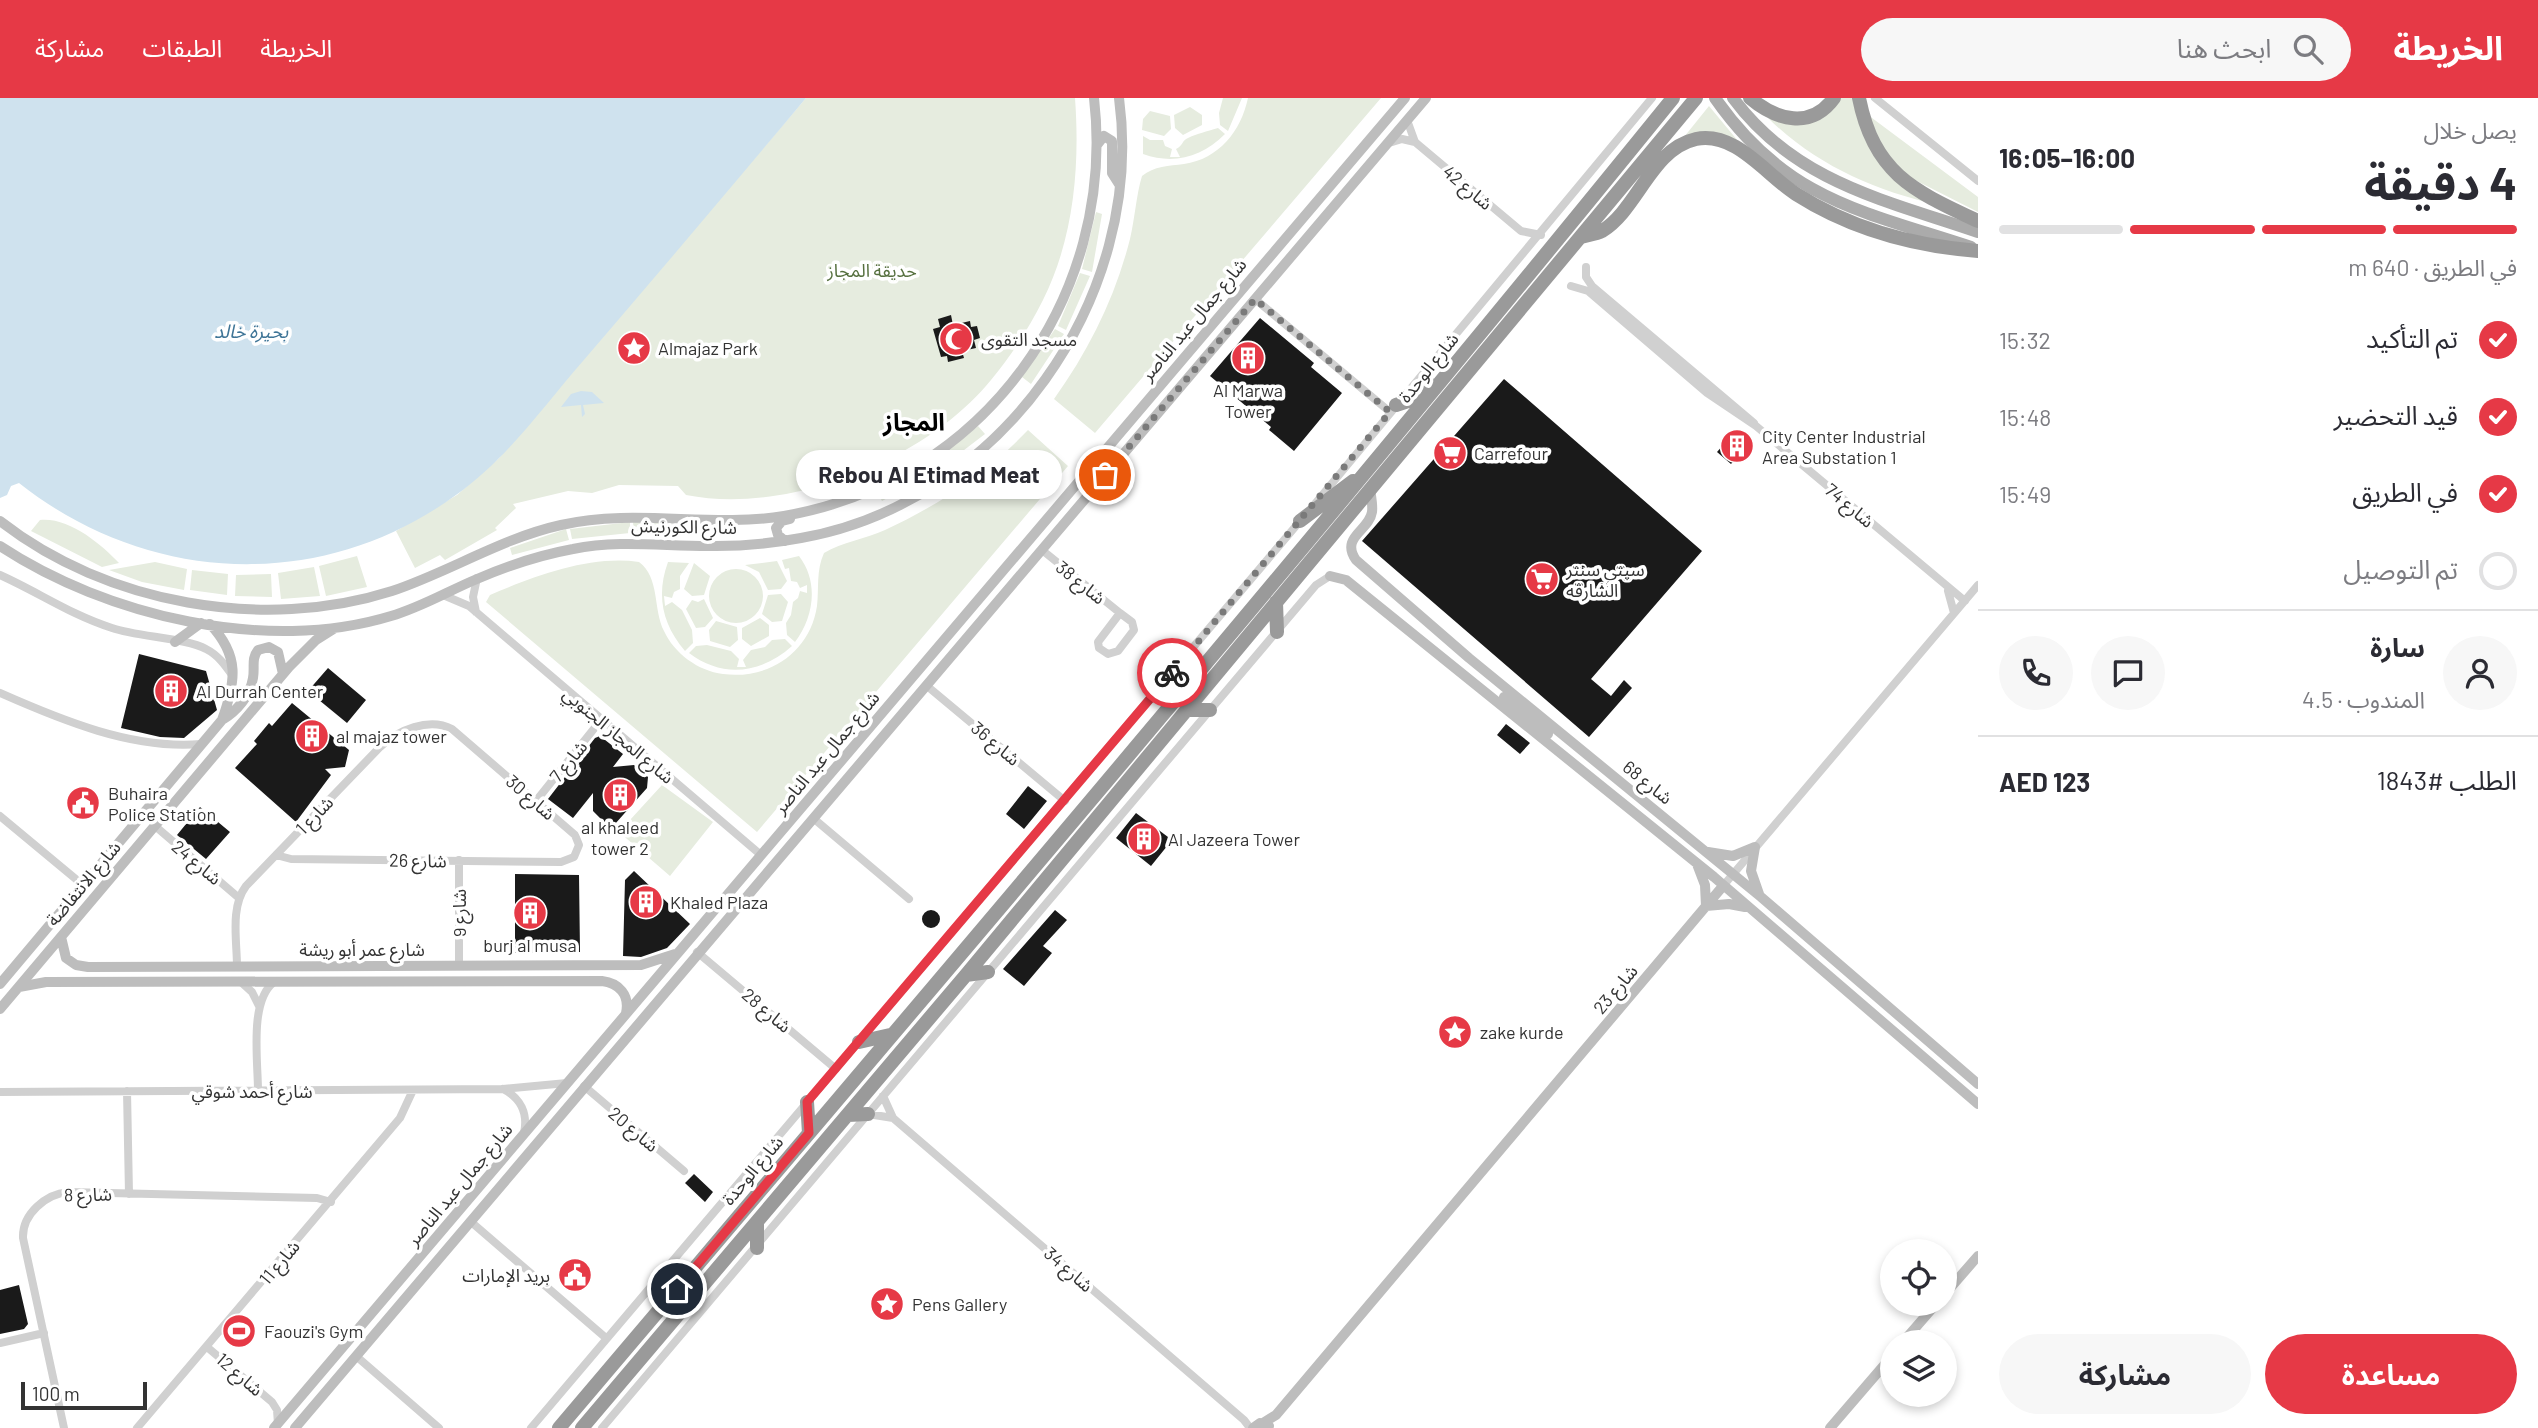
<!DOCTYPE html>
<html lang="ar">
<meta charset="utf-8">
<style>
:root{--surface:#fff;--page:#f7f7f7;--text:#2b2b33;--muted:#7c7c81;--line:#e1e1e2;--accent:#e63946}
body{margin:0;font-family:Barlow,"Noto Sans Arabic",sans-serif;background:var(--page);color:var(--text);direction:rtl;height:100vh;display:flex;flex-direction:column;font-size:26px;white-space:nowrap}
*{box-sizing:border-box;margin:0}
p{font-size:23px;color:var(--muted)}
.icon{flex:none;width:38px;height:38px;fill:none;stroke:currentColor;stroke-width:2;stroke-linecap:round;stroke-linejoin:round}
.map{position:relative;flex:1;overflow:hidden;direction:ltr}
.sheet{display:flex;flex-direction:column;background:var(--surface);width:560px}
.sheet>*{flex:none}
.buttons{position:absolute;left:1880px;top:1141px;display:grid;gap:14px}
.buttons a{display:grid;place-items:center;width:77px;height:77px;border-radius:50%;background:var(--surface);box-shadow:0 4px 10px #0003;font-size:35px}
.scale{position:absolute;left:21px;bottom:18px;width:126px;box-sizing:border-box;padding-left:7px;border:4px solid #333;border-top:0;font-size:19px;line-height:24px;white-space:nowrap;color:#333;-webkit-text-stroke:5px #fff;paint-order:stroke}
.pin{position:absolute;display:grid;place-items:center;width:60px;height:60px;color:#fff;margin:-30px;border:4px solid #fff;border-radius:50%;box-shadow:0 2px 7px #0007}
.courier{position:absolute;display:grid;place-items:center;width:70px;height:70px;margin:-35px;border:5px solid #e63946;border-radius:50%;background:#fff;color:#222;box-shadow:0 2px 9px #0007}
.bubble{position:absolute;height:49px;border-radius:24px;background:var(--surface);box-shadow:0 4px 10px #0003;font-size:23px;font-weight:700;line-height:49px;text-align:center;direction:rtl}
.summary em{font-style:normal;font-weight:700}
.summary div{display:flex;flex-direction:column-reverse}
.summary{display:flex;align-items:center;justify-content:space-between;height:119px;padding:0 21px}
h1{font-size:46px;font-weight:700;line-height:52px}
.bar{display:grid;grid-template-columns:repeat(4,1fr);gap:10px 7px;align-content:center;height:84px;padding:0 21px}
.bar i{height:9px;border-radius:5px;background:var(--line)}
.bar .active{background:var(--accent)}
.bar p{grid-column:span 4}
.line{display:flex;align-items:center;gap:18px;padding:0 21px;border-top:2px solid var(--line)}
.line div{flex:1}
.round{display:grid;place-items:center;flex:none;width:74px;height:74px;border-radius:37px;background:var(--page)}
ol{padding:0 21px;list-style:none}
li{display:flex;align-items:center;gap:21px;height:77px}
li p{margin-inline-start:auto}
li .icon{padding:7px;border-radius:50%;background:var(--accent);color:#fff;stroke-width:4}
li:last-child{color:var(--muted)}
li i{width:38px;height:38px;border:4px solid var(--line);border-radius:50%}
.button{display:flex;gap:14px;margin-top:auto;padding:14px 21px}
.button a{flex:1;height:80px;border-radius:42px;background:var(--accent);color:#fff;font-size:28px;font-weight:700;line-height:80px;text-align:center}
.button a+a{background:var(--page);color:var(--text)}
header{display:flex;align-items:center;gap:42px;box-sizing:border-box;height:98px;padding:0 35px;background:var(--accent);color:#fff}
header strong{font-size:33px}
nav{display:flex;gap:38px;margin-inline-start:auto;font-size:24px}
.search{width:490px;height:63px;background:var(--page);display:flex;align-items:center;gap:18px;box-sizing:border-box;padding:0 24px;border-radius:38px;color:var(--muted);font-size:26px}
main{display:flex;flex:1;min-height:0}
.map>svg:first-child{display:block}
.green{fill:#e6ecdf}
.water{fill:#cfe2ee}
.building{fill:#1a1a1a}
.lines{fill:none;stroke-linecap:round;stroke-linejoin:round}
.street{stroke:#d0d0d0;stroke-width:8}
.secondary{stroke:#bdbdbd;stroke-width:10}
.primary{stroke:#ababab;stroke-width:12}
.highway{stroke:#9a9a9a;stroke-width:14}
.done{stroke:#7a7a7a;stroke-width:7;stroke-dasharray:0 12.6}
.route{stroke:#e63946;stroke-width:9}
.labels{text-anchor:middle;dominant-baseline:central;stroke-width:7;stroke-linejoin:round;paint-order:stroke}
.street-label{font-size:18px;fill:#333;stroke:#fff}
.park-label{font-size:18px;fill:#56703f;stroke:#fff}
.poi-label{font-size:18px;fill:#333;stroke:#fff;text-anchor:start}
.water-label{font-size:19px;font-style:italic;fill:#3f7597;stroke:#fff}
.district-label{font-size:24px;font-weight:bold;fill:#000;stroke:#fff}
</style>
<header>
<strong>الخريطة</strong>
<div class="search"><svg class="icon" aria-label="search" viewBox="0 0 24 24"><circle cx="10" cy="10" r="6"/><path d="M15 15l6 6"/></svg>ابحث هنا</div>
<nav><a>الخريطة</a><a>الطبقات</a><a>مشاركة</a></nav>
</header>
<main>
<section class="sheet">
<div class="summary"><div><h1>4 دقيقة</h1><p>يصل خلال</p></div><em>16:00–16:05</em></div>
<div class="bar"><i class="active"></i><i class="active"></i><i class="active"></i><i></i><p>في الطريق · 640 m</p></div>
<ol>
<li><svg class="icon" aria-label="check" viewBox="0 0 24 24"><path d="M5 12l5 5 9-10"/></svg>تم التأكيد<p>15:32</p></li>
<li><svg class="icon" aria-label="check" viewBox="0 0 24 24"><path d="M5 12l5 5 9-10"/></svg>قيد التحضير<p>15:48</p></li>
<li><svg class="icon" aria-label="check" viewBox="0 0 24 24"><path d="M5 12l5 5 9-10"/></svg>في الطريق<p>15:49</p></li>
<li><i></i>تم التوصيل</li>
</ol>
<div class="line" style="height:126px"><a class="round"><svg class="icon" aria-label="person" viewBox="0 0 24 24"><circle cx="12" cy="8" r="4"/><path d="M4 21q1-7 8-7t8 7"/></svg></a><div><b>سارة</b><p>المندوب · 4.5</p></div><a class="round"><svg class="icon" aria-label="chat" viewBox="0 0 24 24"><path d="M4 5h16v11H9l-5 4z"/></svg></a><a class="round"><svg class="icon" aria-label="phone" viewBox="0 0 24 24"><path d="M5 4h4l2 5-3 2q2 4 5 5l2-3 5 2v4C11 20 4 13 5 4z"/></svg></a></div>
<div class="line" style="height:91px"><div>الطلب #1843</div><b>AED 123</b></div>
<div class="button"><a>مساعدة</a><a>مشاركة</a></div>
</section>
<div class="map">
<svg width="1978" height="1330" viewBox="0 0 1978 1330">
<rect width="100%" height="100%" fill="#fff"/>
<path class="green" d="M806,0H1075C1080,68 1074,140 1043,202C1029,230 1011,258 991,282C925,363 788,417 686,397L678,388L619,387L592,395L568,393L513,406L516,410L495,430L497,432L445,462L440,457L415,470L396,433L457,397L499,360Z
M1223,0H1242L1228,33L1220,27L1219,15Z
M1248,0H1381L1095,335L1054,301C1089,252 1115,200 1130,141C1135,120 1136,98 1142,78C1154,68 1169,68 1184,66C1219,61 1241,33 1248,0Z
M1839,0H1854L1862,31L1938,107C1873,92 1816,67 1768,20L1783,23Z
M1709,8L1738,43L1680,44Z
M1190,9L1202,17V27L1183,37L1175,30L1174,17Z
M1150,13L1170,18L1171,31L1164,38L1142,32L1143,21Z
M1868,17L1978,99V114L1909,79L1886,55Z
M1218,30L1225,36C1202,59 1174,67 1143,56V38L1150,42H1163L1165,48L1172,51L1170,59H1180L1176,51C1183,48 1182,42 1188,40C1198,35 1206,34 1218,30Z
M1096,114L1102,116L1092,174L1082,171Z
M1080,175L1090,178L1066,232L1058,228Z
M1055,231L1064,236L1031,286L1022,279Z
M978,328L985,336L938,372L932,364Z
M1028,332L1068,368L757,734L486,504L490,497C535,478 590,457 639,464C660,479 653,512 664,533C674,555 698,573 723,576C768,582 810,555 817,508C819,490 816,472 824,455C842,444 866,441 885,432C939,407 987,375 1028,332Z
M929,365L935,374L882,403L879,397Z
M40,422C69,419 101,446 119,465L102,469L31,433Z
M630,424V435L572,441L570,431Z
M633,424L693,427V437L634,435Z
M566,431L569,442L512,457L510,450Z
M357,458L367,489L326,498L319,468Z
M799,458C819,484 814,519 795,544L787,537L786,525L791,517L793,504L798,500L800,493L807,495V487L800,490L797,484L791,483L789,470L785,471L782,462Z
M777,463L787,483L781,491L768,492L759,474L745,467Z
M155,464L187,471L184,492L142,484L109,472Z
M668,464L689,465L680,478V491L674,494L672,500L664,498L665,508L672,504L682,512L692,532L693,545L685,553C662,526 656,497 668,464Z
M694,465L710,478L704,497L692,498L684,491Z
M314,469L320,498L281,501L278,475Z
M709 498a27 27 0 1 1 54 0a27 27 0 1 1-54 0Z
M192,472L228,476L227,497L190,492Z
M271,476L272,499L235,498L236,477Z
M781,496L788,504L782,523L772,524L762,516L768,497Z
M704,501L713,520L705,529L696,530L686,511L692,502L698,504Z
M760,520L769,527V538L751,548L742,541V530Z
M716,523L737,529L738,542L730,549L710,543L709,532Z
M785,541L792,548C762,575 723,581 689,555L696,548L707,547L731,553L739,561L737,569H746L743,562L751,552L765,549L772,542Z
M662,687L713,724L670,778L619,734Z"/>
<path class="water" d="M0,0H806C732,88 658,176 583,263C543,309 506,362 456,397C322,495 148,487 19,385L11,388L7,397L0,400Z
M581,293L592,294L604,305L583,307L585,316L582,319L581,307L561,309L571,296Z"/>
<path class="building" d="M951,217L953,227L970,223L971,229L977,228L980,240L974,242L976,250L962,253L964,260L948,264L947,258L941,259L933,231L940,229L938,221Z
M1260,220L1314,265L1311,269L1342,295L1294,353L1269,332L1271,329L1210,278Z
M1504,281L1702,453L1591,581L1611,598L1624,582L1632,590L1589,639L1362,443Z
M1736,332L1753,346L1750,350L1753,352L1744,362L1739,357L1731,366L1717,354Z
M139,556L206,573L217,612L184,640L160,639L121,630Z
M328,570L366,602L347,625L308,593Z
M292,605L349,652L345,669L325,671L331,677L296,724L235,670L257,646L254,643L269,625L272,628Z
M1506,626L1530,645L1520,656L1497,637Z
M600,638L623,656L613,669L634,667L648,679L647,690L615,726L605,725L593,713V695L573,720L548,701L595,640Z
M1028,688L1047,703L1024,731L1006,716Z
M200,709L230,734L206,761L177,737Z
M1136,715L1172,742L1151,768L1116,740Z
M634,773L690,826L667,850L641,859L623,858L625,782Z
M515,776L579,777L580,854L515,855Z
M1055,812L1067,822L1043,848L1052,855L1024,888L1003,871Z
M922 821a9 9 0 1 1 18 0a9 9 0 1 1-18 0Z
M694,1076L713,1094L705,1104L685,1085Z
M19,1187L28,1226L24,1231L0,1236V1192Z"/>
<g class="lines">
<path class="street" d="M1875,0L1978,83
M1407,22L1415,44L1521,133L1541,137
M1389,45L1402,41L1415,44
M1586,169V179L1592,188L1754,325
M1571,188L1588,193L1707,295L1756,328L1965,503
M1255,201L1390,314
M1314,407L1652,0
M1042,452L1120,515L1098,544L1099,550L1108,556L1118,553L1134,532L1132,524L1120,515
M0,477C38,494 71,517 112,530C138,539 186,540 206,551C218,557 225,567 232,577
M1948,493L1954,515
M443,497L469,508L761,757
M476,514L473,499L477,480
M927,588L1065,703
M0,595C61,622 133,652 201,646
M536,703L601,622
M0,718L83,787
M813,720L909,801
M155,728L239,800
M459,762V868
M1723,788L1978,487
M697,854L836,971
M237,869C237,843 230,809 246,788L380,649C398,632 429,619 452,631L575,737L579,747L574,759L561,764L291,761L276,757
M241,884L252,894L259,908
M584,988L684,1073
M503,991C521,1000 528,1016 524,1035
M127,993L129,1096
M258,993C258,963 249,903 274,884
M0,994L503,991L567,985
M883,998L893,1020L1244,1322L1250,1330
M868,1016L893,1020
M470,1123L606,1240
M0,1245L44,1235
M207,1249L272,1304L277,1312L278,1326
M356,1258L439,1330
M64,1330L23,1140C22,1116 46,1096 68,1094L317,1100L331,1104
M137,1330L400,1020L413,992
M531,1330L1301,422
M602,1330L1316,487L1330,478"/>
<path class="secondary" d="M1097,47L1104,38L1112,43V75L1119,86
M1370,391C1371,398 1373,407 1372,414C1369,433 1340,439 1356,462L1469,560L1761,799L1978,986
M0,423C106,506 264,534 392,493C449,474 502,440 561,427C635,410 710,430 784,418C983,384 1117,199 1094,0
M785,443L778,437L776,430L782,423L790,421
M0,448C106,518 267,556 391,518C422,509 448,493 477,481C507,468 540,457 573,451C621,441 667,449 716,448C744,448 774,445 801,440C1001,405 1146,199 1119,0
M1330,478L1346,482L1714,779L1978,1006
M175,544L201,525
M1504,599L1548,636
M222,622C237,613 250,598 253,580C255,569 251,561 258,552L269,549L278,554L283,576
M1755,749L1751,773L1759,796
M1708,754L1733,758L1755,749
M1697,766L1705,787L1706,808
M1706,808L1729,806L1745,809
M61,839L66,860L76,867L88,869L641,867L675,856
M0,886L222,622C236,583 240,558 210,526
M19,889L46,884L602,883C619,885 630,897 626,915
M0,911L289,569L316,542L335,530
M1944,1197L1978,1158
M1903,1244L1936,1206
M1263,1325L1276,1317L1723,788
M274,1330L1405,0
M295,1330L1426,0
M1253,1330L1260,1325L1269,1328
M1830,1330L1892,1258"/>
<path class="primary" d="M1715,0C1786,102 1862,113 1971,149
M1733,0C1795,84 1885,102 1978,134"/>
<path class="highway" d="M1750,0C1776,22 1811,32 1834,0
M1859,0C1874,76 1914,93 1978,123
M1581,139C1588,137 1596,136 1602,133C1638,111 1651,51 1696,41C1736,33 1766,77 1796,96C1851,131 1914,148 1978,153
M1396,307L1414,301L1429,286
M1300,423L1353,383
M1276,504L1277,534
M1186,612H1210
M966,877L988,874
M859,944L890,937
M807,1004L809,1035
M848,1017L868,1016
M757,1150V1125
M559,1330C933,889 1309,449 1673,0
M582,1330L966,877L1696,0"/>
</g>
<g class="lines">
<path class="done" d="M1105,377L1255,201L1390,314L1172,575"/>
<path class="route" d="M677,1191L809,1035L807,1004L1172,575"/>
</g>
<defs>
<g id="mosque-disc" transform="scale(1.75)"><circle r="9.5" fill="#e63946" stroke="#fff"/><path d="M3.5-4.9A6 6 0 1 0 3.5 4.9A5 5 0 1 1 3.5-4.9Z" fill="#fff"/></g>
<g id="sight-disc" transform="scale(1.75)"><circle r="9.5" fill="#e63946" stroke="#fff"/><path d="M0-6L1.8-2.2L6-1.7L2.9 1.2L3.7 5.4L0 3.3L-3.7 5.4L-2.9 1.2L-6-1.7L-1.8-2.2Z" fill="#fff"/></g>
<g id="building-disc" transform="scale(1.75)"><circle r="9.5" fill="#e63946" stroke="#fff"/><path d="M-4-6H4V6H1V3H-1V6H-4ZM-2.5-4.3h1.7v1.8h-1.7ZM.8-4.3h1.7v1.8H.8ZM-2.5-1h1.7V.8h-1.7ZM.8-1h1.7V.8H.8Z" fill="#fff"/></g>
<g id="supermarket-disc" transform="scale(1.75)"><circle r="9.5" fill="#e63946" stroke="#fff"/><path d="M-6-5.5h2.5l.6 2H6L4.5 2H-2.5L-4.4-4H-6ZM-1.5 3.2a1.3 1.3 0 1 0 .1 0ZM3 3.2a1.3 1.3 0 1 0 .1 0Z" fill="#fff"/></g>
<g id="civic-disc" transform="scale(1.75)"><circle r="9.5" fill="#e63946" stroke="#fff"/><path d="M-.6-6.5H3V-4.5H.6V-3L4-1V1h2V6H-6V1h2V-1L-.6-3ZM-1.2 2.5V6h2.4V2.5Z" fill="#fff"/></g>
<g id="stadium-disc" transform="scale(1.75)"><circle r="9.5" fill="#e63946" stroke="#fff"/><path d="M0-5a6.5 5 0 1 0 0 10a6.5 5 0 1 0 0-10ZM-3.5-1.8h7v3.6h-7Z" fill="#fff"/></g>
</defs>
<g fill-rule="evenodd">
<use href="#mosque-disc" x="956" y="241"/>
<use href="#sight-disc" x="634" y="250"/>
<use href="#building-disc" x="1248" y="260"/>
<use href="#building-disc" x="1737" y="348"/>
<use href="#supermarket-disc" x="1450" y="355"/>
<use href="#supermarket-disc" x="1542" y="481"/>
<use href="#building-disc" x="171" y="593"/>
<use href="#building-disc" x="312" y="638"/>
<use href="#building-disc" x="620" y="697"/>
<use href="#civic-disc" x="83" y="705"/>
<use href="#building-disc" x="1144" y="741"/>
<use href="#building-disc" x="646" y="804"/>
<use href="#building-disc" x="530" y="815"/>
<use href="#sight-disc" x="1455" y="934"/>
<use href="#civic-disc" x="575" y="1177"/>
<use href="#sight-disc" x="887" y="1206"/>
<use href="#stadium-disc" x="239" y="1233"/>
</g>
<g class="labels">
<g class="street-label">
<text transform="translate(1468 89) rotate(40)">شارع 42</text>
<text transform="translate(1193 221) rotate(-50)">شارع جمال عبد الناصر</text>
<text transform="translate(1428 269) rotate(-51)">شارع الوحدة</text>
<text transform="translate(1850 407) rotate(40)">شارع 74</text>
<text transform="translate(684 428) rotate(1)">شارع الكورنيش</text>
<text transform="translate(1081 484) rotate(39)">شارع 38</text>
<text transform="translate(619 637) rotate(40)">شارع المجاز الجنوبي</text>
<text transform="translate(996 645) rotate(40)">شارع 36</text>
<text transform="translate(826 654) rotate(-50)">شارع جمال عبد الناصر</text>
<text transform="translate(568 663) rotate(-51)">شارع 7</text>
<text transform="translate(1648 684) rotate(39)">شارع 68</text>
<text transform="translate(531 699) rotate(41)">شارع 30</text>
<text transform="translate(314 717) rotate(-46)">شارع 1</text>
<text transform="translate(418 762) rotate(1)">شارع 26</text>
<text transform="translate(197 764) rotate(40)">شارع 24</text>
<text transform="translate(83 785) rotate(-50)">شارع الانتفاضة</text>
<text transform="translate(459 815) rotate(-90)">شارع 9</text>
<text x="362" y="851">شارع عمر أبو ريشة</text>
<text transform="translate(1615 891) rotate(-50)">شارع 23</text>
<text transform="translate(767 912) rotate(40)">شارع 28</text>
<text x="252" y="993">شارع أحمد شوقي</text>
<text transform="translate(634 1031) rotate(40)">شارع 20</text>
<text transform="translate(752 1072) rotate(-50)">شارع الوحدة</text>
<text transform="translate(459 1086) rotate(-50)">شارع جمال عبد الناصر</text>
<text transform="translate(88 1096) rotate(-1)">شارع 8</text>
<text transform="translate(279 1164) rotate(-50)">شارع 11</text>
<text transform="translate(1069 1171) rotate(41)">شارع 34</text>
<text transform="translate(240 1276) rotate(41)">شارع 12</text>
</g>
<g class="park-label">
<text x="872" y="172">حديقة المجاز</text>
</g>
<g class="poi-label">
<text x="981" y="241">مسجد التقوى</text>
<text x="658" y="250">Almajaz Park</text>
<text x="1248" y="292" text-anchor="middle">Al Marwa<tspan x="1248" dy="21">Tower</tspan></text>
<text x="1762" y="338">City Center Industrial<tspan x="1762" dy="21">Area Substation 1</tspan></text>
<text x="1474" y="355">Carrefour</text>
<text x="1566" y="471">سيتي سنتر<tspan x="1566" dy="21">الشارقه</tspan></text>
<text x="196" y="593">Al Durrah Center</text>
<text x="336" y="638">al majaz tower</text>
<text x="108" y="695">Buhaira<tspan x="108" dy="21">Police Station</tspan></text>
<text x="620" y="729" text-anchor="middle">al khaleed<tspan x="620" dy="21">tower 2</tspan></text>
<text x="1168" y="741">Al Jazeera Tower</text>
<text x="670" y="804">Khaled Plaza</text>
<text x="530" y="847" text-anchor="middle">burj al musa</text>
<text x="1480" y="934">zake kurde</text>
<text x="550" y="1177" text-anchor="end">بريد الإمارات</text>
<text x="912" y="1206">Pens Gallery</text>
<text x="264" y="1233">Faouzi's Gym</text>
</g>
<g class="water-label">
<text x="251" y="232">بحيرة خالد</text>
</g>
<g class="district-label">
<text x="914" y="323">المجاز</text>
</g>
</g>
</svg>
<div class="buttons">
<a><svg class="icon" aria-label="locate" viewBox="0 0 24 24"><circle cx="12" cy="12" r="6"/><path d="M12 2v4M12 18v4M2 12h4M18 12h4"/></svg></a>
<a><svg class="icon" aria-label="layers" viewBox="0 0 24 24"><path d="M12 4l9 5-9 5-9-5zM3 14l9 5 9-5"/></svg></a>
</div>
<div class="scale">100 m</div>
<div class="pin" style="left:1105px;top:377px;background:#ea580c"><svg class="icon" aria-label="bag" viewBox="0 0 24 24"><path d="M5 8h14l-1 12H6zM9 8a3 3 0 0 1 6 0"/></svg></div>
<div class="pin" style="left:677px;top:1191px;background:#1f2937"><svg class="icon" aria-label="home" viewBox="0 0 24 24"><path d="M3 11l9-7 9 7M6 9v11h12V9"/></svg></div>
<div class="courier" style="left:1172px;top:575px"><svg class="icon" aria-label="bike" viewBox="0 0 24 24"><circle cx="6" cy="16" r="4"/><circle cx="18" cy="16" r="4"/><path d="M6 16l4-8h5l3 8M10 8l3 8H6M13 5h3"/></svg></div>
<div class="bubble" style="left:796px;top:352px;width:266px">Rebou Al Etimad Meat</div>
</div>
</main>
